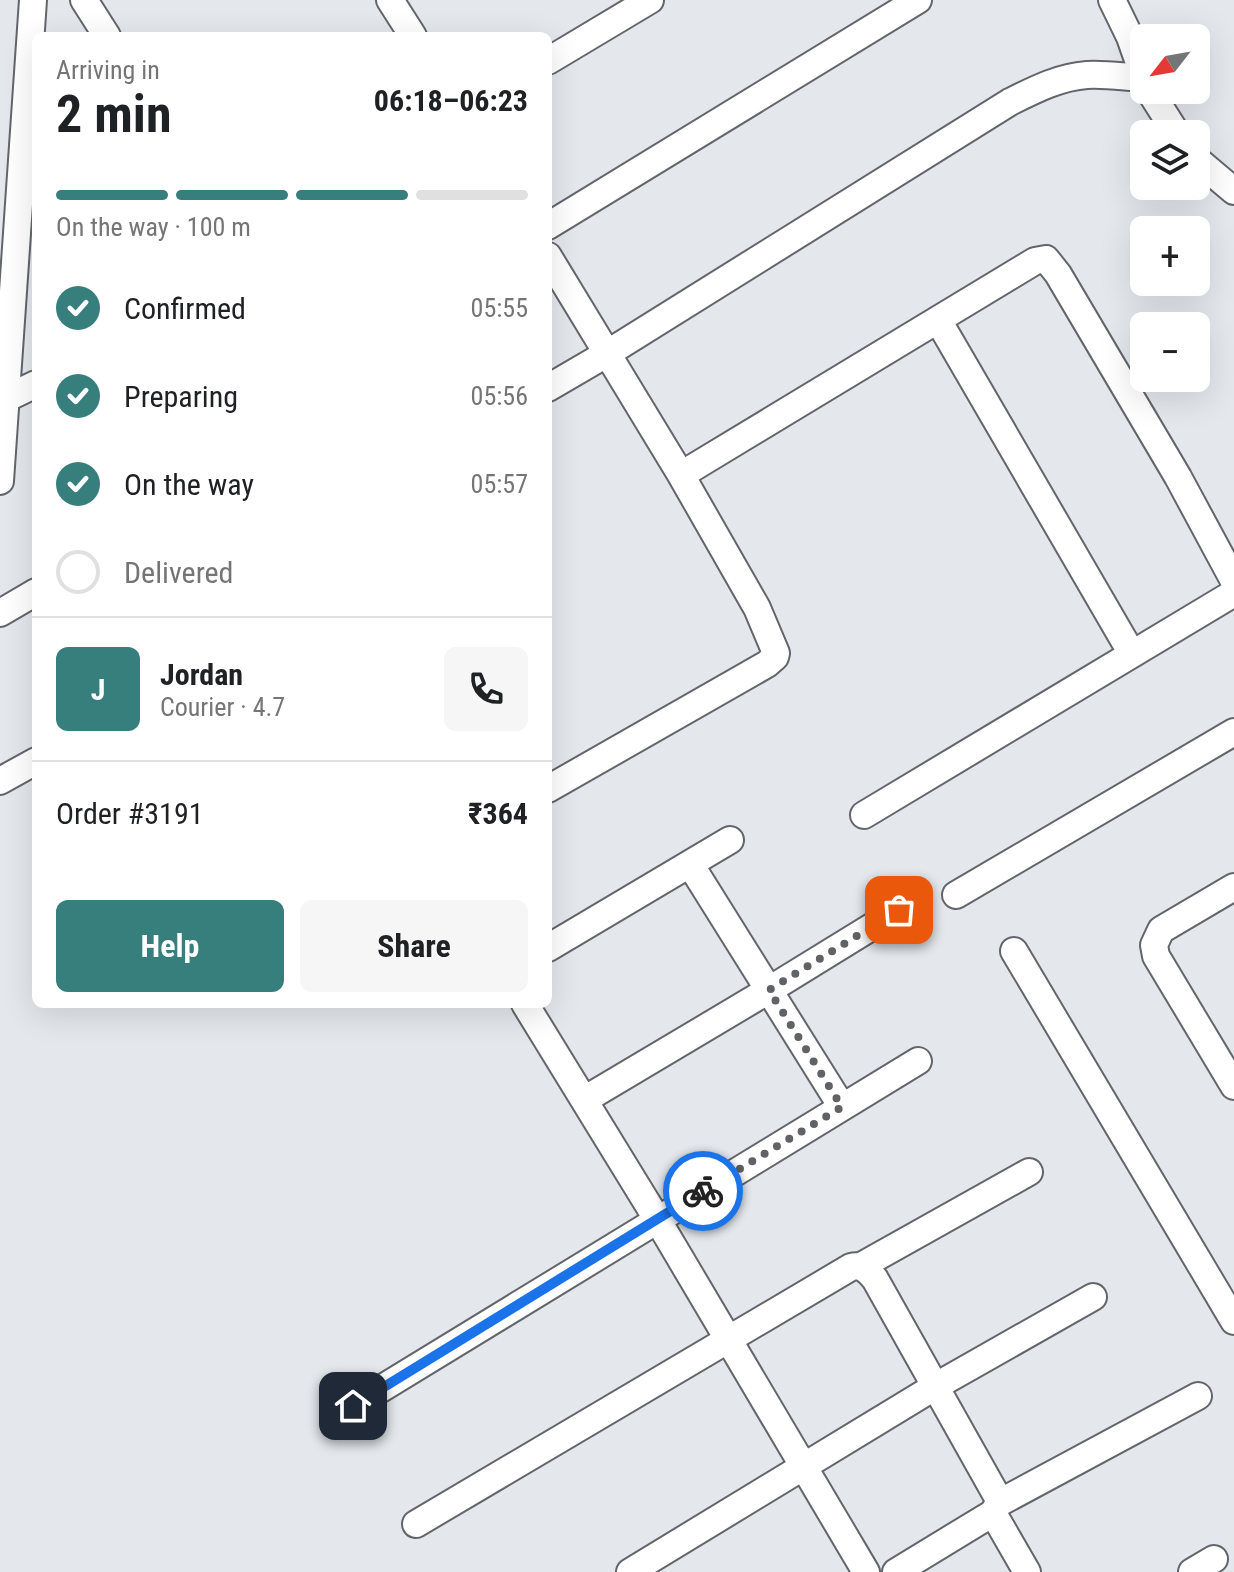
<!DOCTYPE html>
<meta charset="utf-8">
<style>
:root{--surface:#fff;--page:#f6f6f6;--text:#202124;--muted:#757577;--line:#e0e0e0;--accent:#367f7d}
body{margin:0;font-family:"Roboto Condensed",sans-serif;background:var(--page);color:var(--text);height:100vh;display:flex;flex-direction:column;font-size:30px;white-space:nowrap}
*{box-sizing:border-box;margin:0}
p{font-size:26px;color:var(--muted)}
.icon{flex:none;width:44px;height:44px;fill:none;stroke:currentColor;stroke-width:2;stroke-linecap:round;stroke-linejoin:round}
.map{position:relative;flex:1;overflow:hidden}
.side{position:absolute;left:32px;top:32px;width:520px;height:976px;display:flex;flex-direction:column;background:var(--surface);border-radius:12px;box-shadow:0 8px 32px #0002}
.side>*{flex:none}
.needle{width:52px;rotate:239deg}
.buttons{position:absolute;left:1130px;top:24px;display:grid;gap:16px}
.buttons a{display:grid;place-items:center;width:80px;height:80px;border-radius:12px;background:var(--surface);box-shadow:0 8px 32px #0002;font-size:40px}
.pin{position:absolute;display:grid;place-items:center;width:68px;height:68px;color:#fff;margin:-34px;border-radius:16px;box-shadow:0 4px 12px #0006}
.courier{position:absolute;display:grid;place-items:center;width:80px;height:80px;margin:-40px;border:6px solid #1a73e8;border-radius:50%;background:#fff;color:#222;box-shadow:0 2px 10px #0007}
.summary em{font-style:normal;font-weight:700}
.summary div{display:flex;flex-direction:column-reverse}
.summary{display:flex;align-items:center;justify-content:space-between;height:136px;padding:0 24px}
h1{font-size:52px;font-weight:700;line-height:60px}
.bar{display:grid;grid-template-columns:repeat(4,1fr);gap:12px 8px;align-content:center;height:96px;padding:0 24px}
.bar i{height:10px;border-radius:6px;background:var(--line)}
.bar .active{background:var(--accent)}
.bar p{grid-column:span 4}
.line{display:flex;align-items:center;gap:20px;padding:0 24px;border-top:2px solid var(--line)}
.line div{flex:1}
.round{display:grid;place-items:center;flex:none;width:84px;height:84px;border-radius:12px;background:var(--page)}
ol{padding:0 24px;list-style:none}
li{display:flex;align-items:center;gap:24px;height:88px}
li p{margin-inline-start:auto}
li .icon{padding:8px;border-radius:50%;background:var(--accent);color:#fff;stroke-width:4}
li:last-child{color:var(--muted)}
li i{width:44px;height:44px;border:4px solid var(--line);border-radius:50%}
.action{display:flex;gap:16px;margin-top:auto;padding:16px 24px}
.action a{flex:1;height:92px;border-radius:12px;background:var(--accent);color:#fff;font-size:32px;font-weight:700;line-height:92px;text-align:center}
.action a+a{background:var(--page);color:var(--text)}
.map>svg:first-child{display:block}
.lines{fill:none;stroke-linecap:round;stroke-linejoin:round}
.minor-casing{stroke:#62656a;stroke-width:30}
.minor{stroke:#fff;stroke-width:26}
.done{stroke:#606265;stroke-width:8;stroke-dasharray:0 14.4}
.route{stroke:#1a73e8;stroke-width:10}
</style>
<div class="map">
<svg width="1234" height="1572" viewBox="0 0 1234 1572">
<rect width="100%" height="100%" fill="#e4e8ed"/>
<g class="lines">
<g class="minor-casing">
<path id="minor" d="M84,0L107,36
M390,0L413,36
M1112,0L1130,37L1144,77
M548,61L650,0
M1149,90L1177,134
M1196,159L1234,191
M548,226L918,0
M548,256L681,475L757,608L776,653L775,657L767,664L548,789
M938,320L1132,654
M548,388L608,353L1010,102C1034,90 1059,77 1087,75C1106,74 1125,77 1144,78
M5,399L36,384
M681,475L1035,261L1046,259L1058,274L1178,477L1234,581
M0,481L33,0
M0,613L36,592
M0,781L36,761
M864,815L1234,593
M690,864L842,1107
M1234,887L1161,930L1154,945L1156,956L1234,1086
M956,895L1234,732
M548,948L730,840
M1014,951L1234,1321
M525,1004L657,1219L866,1572
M584,1100L769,990L899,910
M861,1266L1029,1172
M353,1406L918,1061
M999,1503L1198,1396
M993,1513L1027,1572
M416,1524L851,1267C862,1264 868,1271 875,1279L998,1498L999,1503L993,1513L896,1572
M630,1572L936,1386L1093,1297
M1192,1572L1214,1559"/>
</g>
<use href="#minor" class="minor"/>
</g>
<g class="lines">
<path class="done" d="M703,1191L842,1107L769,990L899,910"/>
<path class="route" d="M353,1406L703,1191"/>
</g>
</svg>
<div class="buttons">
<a><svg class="needle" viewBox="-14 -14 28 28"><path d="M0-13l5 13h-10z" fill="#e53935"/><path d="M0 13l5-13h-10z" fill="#757577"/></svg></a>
<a><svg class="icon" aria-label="layers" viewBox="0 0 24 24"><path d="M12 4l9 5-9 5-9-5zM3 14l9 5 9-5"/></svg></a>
<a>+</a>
<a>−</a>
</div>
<div class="pin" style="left:899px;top:910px;background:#ea580c"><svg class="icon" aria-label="bag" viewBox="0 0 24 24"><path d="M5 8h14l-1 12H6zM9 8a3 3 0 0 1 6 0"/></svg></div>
<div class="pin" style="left:353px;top:1406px;background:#1f2937"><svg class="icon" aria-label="home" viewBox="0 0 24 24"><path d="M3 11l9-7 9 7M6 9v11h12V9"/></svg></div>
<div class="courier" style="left:703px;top:1191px"><svg class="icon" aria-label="bike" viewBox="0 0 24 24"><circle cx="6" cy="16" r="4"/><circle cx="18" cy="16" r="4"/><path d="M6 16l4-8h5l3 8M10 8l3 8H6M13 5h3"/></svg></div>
<section class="side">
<div class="summary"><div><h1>2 min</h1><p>Arriving in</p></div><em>06:18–06:23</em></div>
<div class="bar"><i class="active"></i><i class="active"></i><i class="active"></i><i></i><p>On the way · 100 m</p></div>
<ol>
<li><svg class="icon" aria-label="check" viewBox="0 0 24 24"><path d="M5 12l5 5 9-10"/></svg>Confirmed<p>05:55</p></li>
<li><svg class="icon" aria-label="check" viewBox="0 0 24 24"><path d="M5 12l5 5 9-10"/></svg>Preparing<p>05:56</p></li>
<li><svg class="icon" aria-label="check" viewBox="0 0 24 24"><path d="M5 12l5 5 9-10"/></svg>On the way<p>05:57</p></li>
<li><i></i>Delivered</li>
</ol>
<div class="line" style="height:144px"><b class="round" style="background:var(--accent);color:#fff">J</b><div><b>Jordan</b><p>Courier · 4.7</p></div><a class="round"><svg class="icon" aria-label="phone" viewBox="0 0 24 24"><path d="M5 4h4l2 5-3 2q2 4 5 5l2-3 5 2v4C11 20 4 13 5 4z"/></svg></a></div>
<div class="line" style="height:104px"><div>Order #3191</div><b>₹364</b></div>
<div class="action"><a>Help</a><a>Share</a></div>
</section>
</div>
